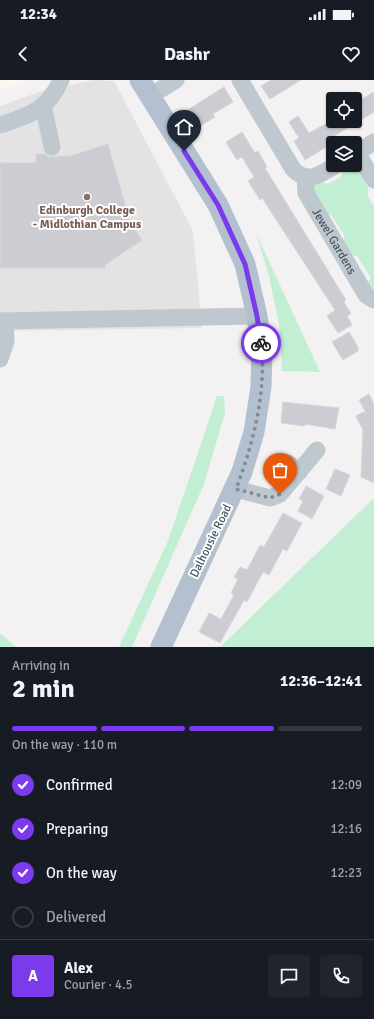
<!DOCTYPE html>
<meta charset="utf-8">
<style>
:root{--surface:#171b24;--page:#20242c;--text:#f1f3f6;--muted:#9ea1a6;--line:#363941;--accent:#7c3aed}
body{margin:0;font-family:Signika,sans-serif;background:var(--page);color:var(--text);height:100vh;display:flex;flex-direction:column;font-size:15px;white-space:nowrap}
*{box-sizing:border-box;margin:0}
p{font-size:13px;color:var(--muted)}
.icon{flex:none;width:22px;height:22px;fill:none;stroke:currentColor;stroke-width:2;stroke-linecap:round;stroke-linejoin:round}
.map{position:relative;height:567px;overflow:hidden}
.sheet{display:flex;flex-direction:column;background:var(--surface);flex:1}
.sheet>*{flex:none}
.controls{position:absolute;left:326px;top:12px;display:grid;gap:8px}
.controls a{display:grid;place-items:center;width:36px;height:36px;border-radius:4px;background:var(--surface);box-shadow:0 1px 3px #0004;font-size:20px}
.pin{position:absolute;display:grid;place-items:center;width:34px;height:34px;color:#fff;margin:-41px -17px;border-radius:50% 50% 50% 0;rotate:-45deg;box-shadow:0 0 4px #0007}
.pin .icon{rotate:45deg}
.courier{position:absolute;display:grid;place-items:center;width:40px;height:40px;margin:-20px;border:3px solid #7c3aed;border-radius:50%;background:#fff;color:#222;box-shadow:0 1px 5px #0007}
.summary em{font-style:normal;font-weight:800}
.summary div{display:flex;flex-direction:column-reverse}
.summary{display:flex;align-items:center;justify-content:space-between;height:68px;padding:0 12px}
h1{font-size:26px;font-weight:800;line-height:30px}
.bar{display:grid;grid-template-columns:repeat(4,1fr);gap:6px 4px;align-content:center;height:48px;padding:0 12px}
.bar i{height:5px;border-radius:3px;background:var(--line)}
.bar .active{background:var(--accent)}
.bar p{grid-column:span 4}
.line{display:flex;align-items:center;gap:10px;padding:0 12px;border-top:1px solid var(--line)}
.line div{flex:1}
.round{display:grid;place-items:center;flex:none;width:42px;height:42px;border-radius:4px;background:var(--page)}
ol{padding:0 12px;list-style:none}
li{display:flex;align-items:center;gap:12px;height:44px}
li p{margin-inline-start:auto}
li .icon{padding:4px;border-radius:50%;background:var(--accent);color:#fff;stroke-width:4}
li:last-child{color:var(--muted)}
li i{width:22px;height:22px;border:2px solid var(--line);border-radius:50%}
.status{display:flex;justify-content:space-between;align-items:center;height:28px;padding:0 20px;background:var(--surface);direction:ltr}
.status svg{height:11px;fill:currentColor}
header{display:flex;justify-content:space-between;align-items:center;height:52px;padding:0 12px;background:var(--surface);font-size:18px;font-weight:800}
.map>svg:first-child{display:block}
.commercial{fill:#fcf8ec}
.education{fill:#e4e2e3}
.green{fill:#c2efd4}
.building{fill:#cbcdd3;stroke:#d5d7dc}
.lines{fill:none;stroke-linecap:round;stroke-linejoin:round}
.minor{stroke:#bfc8cf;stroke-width:17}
.major{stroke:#b2c0cf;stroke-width:21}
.done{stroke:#848b91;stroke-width:4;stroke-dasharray:0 7.2}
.route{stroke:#7c3aed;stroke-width:5}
.education-dot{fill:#8d6e63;stroke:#fff;stroke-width:1.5}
.labels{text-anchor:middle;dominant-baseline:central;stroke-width:4;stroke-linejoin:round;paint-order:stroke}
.education-label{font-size:12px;font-weight:bold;fill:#785e54;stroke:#fff}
.street-label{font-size:12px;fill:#49545e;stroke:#fff}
</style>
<div class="status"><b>12:34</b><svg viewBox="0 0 49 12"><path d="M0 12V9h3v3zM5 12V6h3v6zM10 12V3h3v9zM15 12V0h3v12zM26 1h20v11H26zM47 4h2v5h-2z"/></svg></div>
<header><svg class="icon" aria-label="back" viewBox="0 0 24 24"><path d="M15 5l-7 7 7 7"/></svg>Dashr<svg class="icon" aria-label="heart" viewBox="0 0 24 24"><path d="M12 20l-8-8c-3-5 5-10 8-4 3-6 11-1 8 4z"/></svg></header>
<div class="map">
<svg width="374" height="567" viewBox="0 0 374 567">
<rect width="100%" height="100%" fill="#f3f1f1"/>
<path class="commercial" d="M0,0H27L0,10Z"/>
<path class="education" d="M94,0L114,1L193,151L202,248L0,251V26L45,10Z"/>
<path class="green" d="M350,85L356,87L368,107V117L374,126V211L368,202L371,198L357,176L350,175L343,163L344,155L331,135L325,134L311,112L312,105L319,101L327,104L341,97L343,90Z
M256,153L320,292L282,291L279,245L269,196Z
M217,316H224L225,333L204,404L132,567H119L168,461Z
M374,418V567H220Z
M0,553L16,567H0Z"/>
<path class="building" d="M271,0H301L270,19L261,6Z
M224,7L233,22L213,34L215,37L197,48L186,31Z
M374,12V32L334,56L336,61L305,80L294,61L299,58L289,42L298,36L309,53L331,41H355V23Z
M242,52L255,73L258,71L267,87L265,88L346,220L344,222L351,234L347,236L352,245L338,253L327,236L335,230L262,118L260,120L248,101L254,97L242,77L237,80L226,62Z
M108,64L130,142L142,160L105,185V188H0V83H36V74H45L49,77L70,76Z
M349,252L358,267V271L343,280L332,262Z
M369,314L374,324V403L361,397L363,350L356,336L363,332L366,333L359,320Z
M283,322L339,328L335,349L305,344V346L281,343Z
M335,389L350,395L341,416L326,409Z
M306,406L324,416L312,439L298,431L303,421L299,419Z
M283,433L302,443L287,471L283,469L269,495L263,492L247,522L244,520L220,563L199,552L209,533L221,539L234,515L231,513L238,499L234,497L240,487L247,490L260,465L264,467Z"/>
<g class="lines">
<g class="minor">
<path d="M240,0L293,89C308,105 321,94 336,85"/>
<path d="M150,16L176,0"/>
<path d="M43,25L52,67"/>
<path d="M0,45C28,36 48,30 61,0"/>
<path d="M357,73L374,100"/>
<path d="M355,74L374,62"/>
<path id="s1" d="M305,97L306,113L366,215L374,220"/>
<path d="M0,241L257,236"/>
<path d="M0,279L6,261L5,241"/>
<path d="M288,383L299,392"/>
<path d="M236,409L270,418L280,414L317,370"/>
</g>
<path class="major" d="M140,0L218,125L245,184L257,236L262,271L261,307L254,352L242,392L161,567"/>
</g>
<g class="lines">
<path class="done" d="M261,263C267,311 253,364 236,409L270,418L280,414"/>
<path class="route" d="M184,71L218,125L245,184L257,236L261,263"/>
</g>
<circle class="education-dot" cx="87" cy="117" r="4"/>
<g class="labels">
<g class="education-label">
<text x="87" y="130">Edinburgh College<tspan x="87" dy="14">- Midlothian Campus</tspan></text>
</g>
<g class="street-label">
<text stroke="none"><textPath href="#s1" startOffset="72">Jewel Gardens</textPath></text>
<text transform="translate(211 461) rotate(-64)">Dalhousie Road</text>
</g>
</g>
</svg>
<div class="controls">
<a><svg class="icon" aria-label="locate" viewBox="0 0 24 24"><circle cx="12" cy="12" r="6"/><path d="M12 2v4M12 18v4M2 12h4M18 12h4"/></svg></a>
<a><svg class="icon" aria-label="layers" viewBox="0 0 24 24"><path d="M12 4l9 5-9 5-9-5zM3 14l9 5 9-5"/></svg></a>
</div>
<div class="pin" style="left:280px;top:414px;background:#ea580c"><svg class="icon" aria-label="bag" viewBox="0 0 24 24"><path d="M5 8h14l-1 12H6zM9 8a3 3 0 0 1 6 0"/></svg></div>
<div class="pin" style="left:184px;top:71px;background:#1f2937"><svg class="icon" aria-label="home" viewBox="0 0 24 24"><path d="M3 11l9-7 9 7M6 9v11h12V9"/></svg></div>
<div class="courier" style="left:261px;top:263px"><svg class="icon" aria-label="bike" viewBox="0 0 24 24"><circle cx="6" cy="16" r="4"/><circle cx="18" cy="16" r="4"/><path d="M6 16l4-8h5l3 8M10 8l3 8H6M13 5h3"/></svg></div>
</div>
<section class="sheet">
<div class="summary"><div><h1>2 min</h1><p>Arriving in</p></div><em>12:36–12:41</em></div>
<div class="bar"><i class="active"></i><i class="active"></i><i class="active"></i><i></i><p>On the way · 110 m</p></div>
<ol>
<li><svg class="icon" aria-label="check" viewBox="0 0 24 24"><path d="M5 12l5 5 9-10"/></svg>Confirmed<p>12:09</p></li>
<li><svg class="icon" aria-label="check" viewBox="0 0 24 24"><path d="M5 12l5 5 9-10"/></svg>Preparing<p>12:16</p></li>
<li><svg class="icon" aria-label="check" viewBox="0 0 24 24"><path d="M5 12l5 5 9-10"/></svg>On the way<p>12:23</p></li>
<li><i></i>Delivered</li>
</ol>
<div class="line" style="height:72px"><b class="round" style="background:var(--accent);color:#fff">A</b><div><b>Alex</b><p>Courier · 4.5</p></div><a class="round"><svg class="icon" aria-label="chat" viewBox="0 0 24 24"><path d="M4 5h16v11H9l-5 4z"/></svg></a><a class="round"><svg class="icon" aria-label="phone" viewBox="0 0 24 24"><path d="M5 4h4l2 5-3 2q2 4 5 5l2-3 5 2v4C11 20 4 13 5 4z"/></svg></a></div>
</section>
